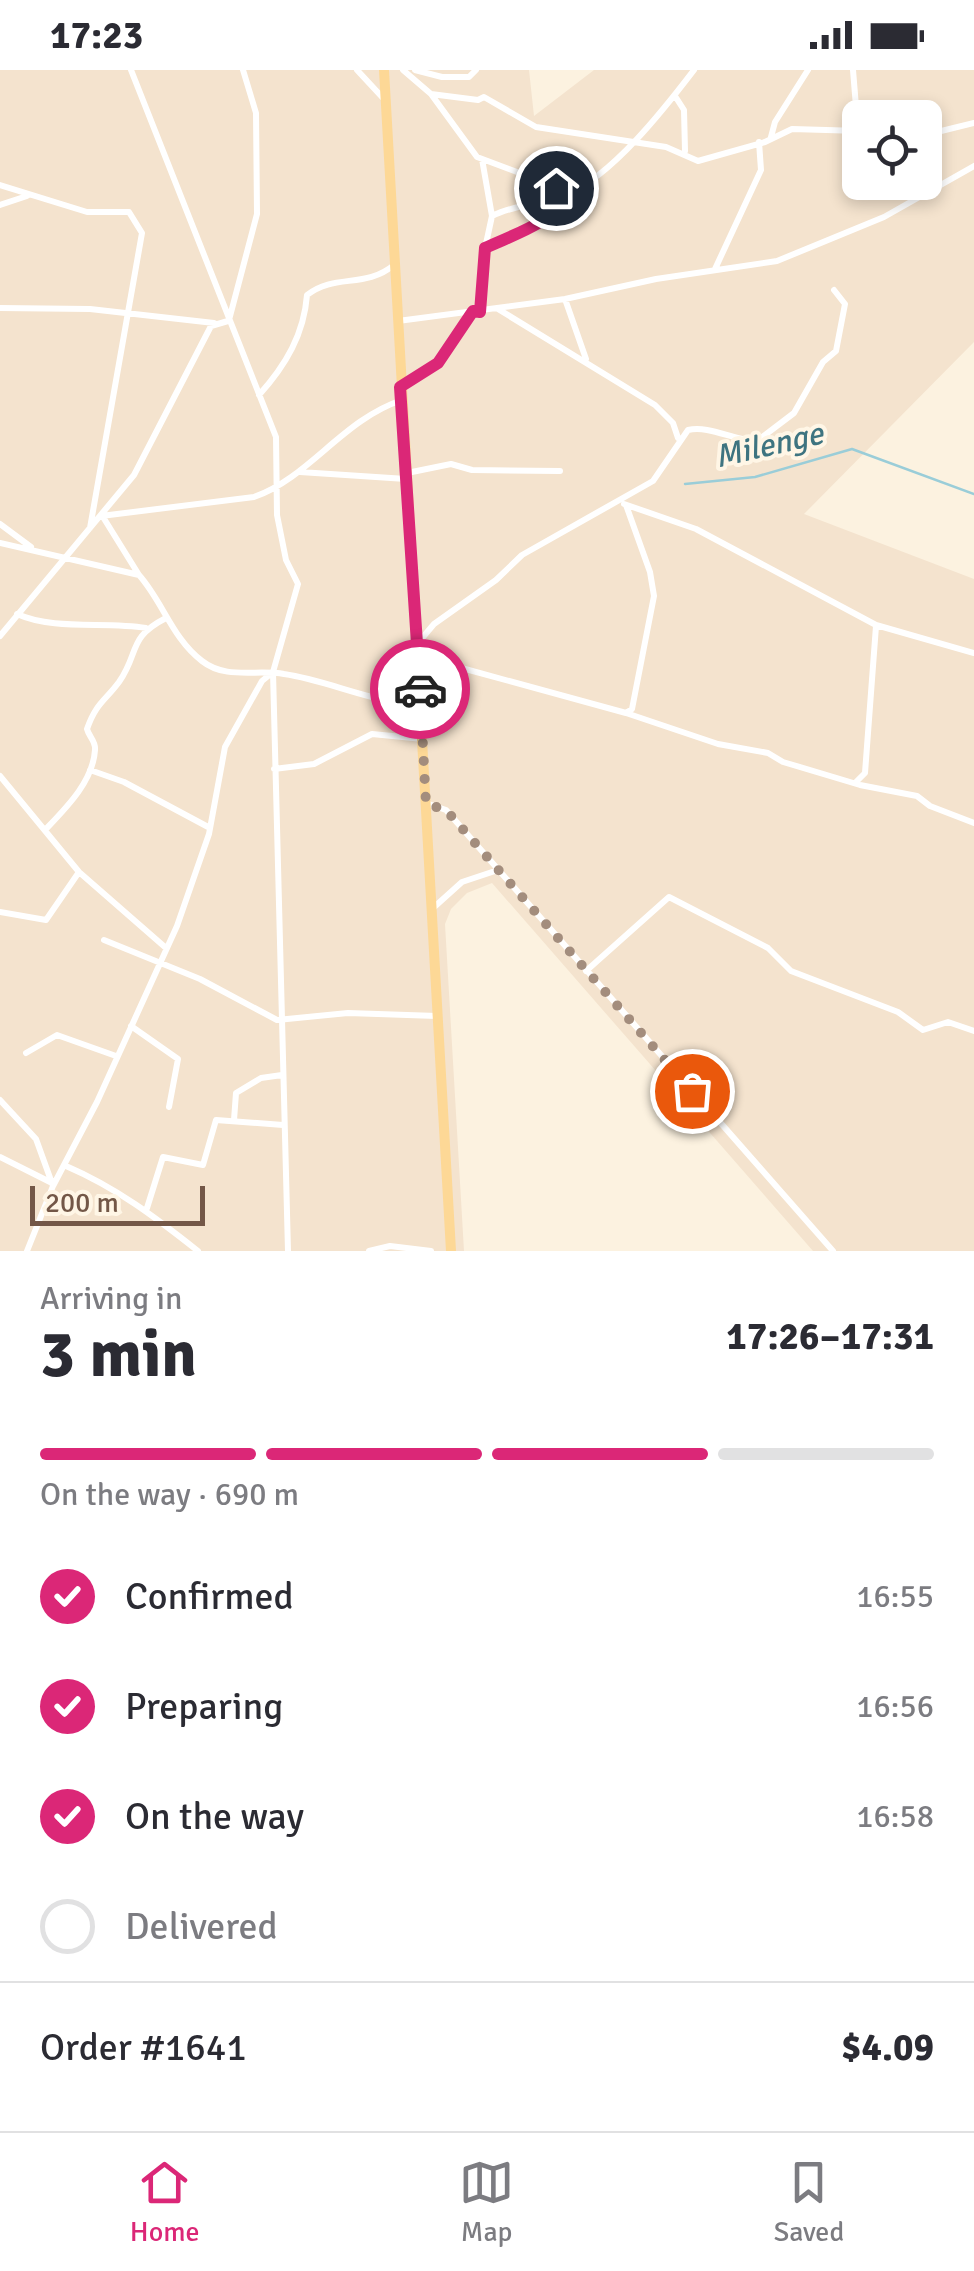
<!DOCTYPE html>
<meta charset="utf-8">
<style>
:root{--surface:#fff;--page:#f2f2f3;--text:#2b2b33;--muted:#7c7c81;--line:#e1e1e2;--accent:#db2777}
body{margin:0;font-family:Signika,sans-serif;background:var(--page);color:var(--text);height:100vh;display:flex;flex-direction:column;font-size:38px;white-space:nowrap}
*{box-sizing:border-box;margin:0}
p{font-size:32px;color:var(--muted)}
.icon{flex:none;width:55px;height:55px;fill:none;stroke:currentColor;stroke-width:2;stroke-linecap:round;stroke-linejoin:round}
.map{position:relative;height:1181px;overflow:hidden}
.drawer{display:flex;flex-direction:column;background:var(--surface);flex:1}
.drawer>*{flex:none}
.controls{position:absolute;left:842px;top:30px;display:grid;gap:20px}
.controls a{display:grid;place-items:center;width:100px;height:100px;border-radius:15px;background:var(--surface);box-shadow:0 5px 15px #0003;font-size:50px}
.scale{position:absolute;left:30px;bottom:25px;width:175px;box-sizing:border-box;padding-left:10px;border:5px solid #735747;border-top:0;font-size:28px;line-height:35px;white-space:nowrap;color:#735747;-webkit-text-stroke:8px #fff6e6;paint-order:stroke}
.pin{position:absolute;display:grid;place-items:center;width:85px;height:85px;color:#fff;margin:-42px;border:5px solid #fff;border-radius:50%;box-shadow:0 2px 10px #0007}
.courier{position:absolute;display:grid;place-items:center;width:100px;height:100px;margin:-50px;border:8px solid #db2777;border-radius:50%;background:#fff;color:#222;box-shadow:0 2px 12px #0007}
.summary em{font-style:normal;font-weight:700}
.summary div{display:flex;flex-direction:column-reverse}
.summary{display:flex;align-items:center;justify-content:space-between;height:170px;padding:0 40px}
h1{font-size:65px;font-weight:700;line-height:75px}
.bar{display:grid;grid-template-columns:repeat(4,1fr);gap:15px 10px;align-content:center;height:120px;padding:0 40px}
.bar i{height:12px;border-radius:8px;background:var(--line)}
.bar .current{background:var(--accent)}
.bar p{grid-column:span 4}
.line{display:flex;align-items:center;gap:25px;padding:0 40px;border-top:2px solid var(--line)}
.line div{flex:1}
ol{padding:0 40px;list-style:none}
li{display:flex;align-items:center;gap:30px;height:110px}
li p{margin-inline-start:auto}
li .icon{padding:10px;border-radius:50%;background:var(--accent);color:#fff;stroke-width:4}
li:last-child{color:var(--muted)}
li i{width:55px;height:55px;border:5px solid var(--line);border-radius:50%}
.status{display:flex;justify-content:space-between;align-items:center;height:70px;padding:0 50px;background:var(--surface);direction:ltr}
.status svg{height:28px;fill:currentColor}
.tab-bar{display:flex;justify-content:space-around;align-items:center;height:140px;border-top:2px solid var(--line);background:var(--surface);font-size:28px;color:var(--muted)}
.tab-bar a{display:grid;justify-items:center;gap:5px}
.tab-bar .current{color:var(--accent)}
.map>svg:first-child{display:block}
.residential{fill:#f4e3ce;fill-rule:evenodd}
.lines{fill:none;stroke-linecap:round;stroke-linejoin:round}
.stream{stroke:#9acdd8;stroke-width:2.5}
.street{stroke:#fff;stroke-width:6}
.primary{stroke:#fdd896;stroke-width:10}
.done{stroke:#a38d7d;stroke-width:10;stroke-dasharray:0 18}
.route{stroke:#db2777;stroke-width:12}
.labels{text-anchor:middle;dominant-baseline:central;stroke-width:8;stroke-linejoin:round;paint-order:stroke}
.water-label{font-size:32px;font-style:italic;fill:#3e7480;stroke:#fff6e6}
</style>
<div class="status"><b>17:23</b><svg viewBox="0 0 49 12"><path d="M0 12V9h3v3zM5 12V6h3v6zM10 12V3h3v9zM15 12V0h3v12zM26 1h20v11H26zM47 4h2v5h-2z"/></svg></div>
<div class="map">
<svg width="974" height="1181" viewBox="0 0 974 1181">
<rect width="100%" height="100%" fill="#fcf2e0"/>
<path class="residential" d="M0,0H529L534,46L594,0H974V272L804,444L974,509V1181H813L492,813L467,823L451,839L445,854L464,1181H0ZM860,48H925V112H860Z"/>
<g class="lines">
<path class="stream" d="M685,414L755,407L852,379L974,424"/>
<path class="street" d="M131,0L276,367L277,445L286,490L298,514L273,602L288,1181
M357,0L383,28
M403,0L431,24L477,87L570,122
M415,0L442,7H469L476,0
M853,0L858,61
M431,24L478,30L484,27L536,57L666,77L698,91L765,72L792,59L860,61
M675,26L684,40L685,81
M925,65L974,53
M771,67L775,52L808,0
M0,115L87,142H129L142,163L90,458
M0,135L27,126
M492,146C516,134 542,134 567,124C612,106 665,38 694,0
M485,177L536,155L570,124
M715,199L761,100L759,72
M565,229L586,289
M0,238L90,239L214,253
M498,239L655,335L673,353L678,368
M480,242L481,197L492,146L482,89
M229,250L257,144L256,43L243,0
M398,251L565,229L656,209L777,191L884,147L974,96
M401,316L439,293L473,241
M259,325C286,295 304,264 307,225C335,203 365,219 394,195
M300,402L406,409
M407,403L451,394L472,400L560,401
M624,434L696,459L876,555L974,583
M101,446L254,427C310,407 342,350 402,330
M103,447L139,505
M0,454L31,477
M0,473L139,505C163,532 172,568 202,591C226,610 257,599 284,604C331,611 372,633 419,634
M17,544C55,561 105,551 146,558
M0,566L134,405L211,256L228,251
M418,573L434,554L496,510L522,485L653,411L688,360C710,355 734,371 757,371L794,343L823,292L836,281L845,234L834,220
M421,624L438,597L447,594L626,643L632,639L654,526L650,502L626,435
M626,643L718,674L768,683L783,692L860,715L917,726L930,736L974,753
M274,699L314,694L372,664L423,669
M90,700L124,712L210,758
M0,706L79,802L166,878
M855,713L865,703L876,556
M426,733L446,740L833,1181
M45,760C65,739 93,712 95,680C96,671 89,667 87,659C96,633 105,631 119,612C140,582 127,568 166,548
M432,839L462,812L498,800
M0,842L46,850L79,802
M104,870L200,909L277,950L348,943L437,946
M586,901L669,827L768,878L791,901L898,942L923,960L948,952L974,961
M131,956L178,989L169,1037
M26,983L57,965L116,986
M0,1030L36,1069L53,1116
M234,1050L236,1023L261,1008L282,1005
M0,1087L50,1112
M66,1096C117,1118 155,1147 198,1181
M147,1138L163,1087L203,1095L216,1050L283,1055
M27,1181L53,1116L97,1032L177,856L209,764L225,677L262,611L273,602
M369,1181L390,1176L431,1181"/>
<path class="primary" d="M384,0L451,1181"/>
</g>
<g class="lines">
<path class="done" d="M420,619L426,734L446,740L692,1021"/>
<path class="route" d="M420,619L400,317L438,293L473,241L480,242L485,178C515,164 553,153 571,122L556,118"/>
</g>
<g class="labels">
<g class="water-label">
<text transform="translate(769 375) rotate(-13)">Milenge</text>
</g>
</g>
</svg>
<div class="controls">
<a><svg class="icon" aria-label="locate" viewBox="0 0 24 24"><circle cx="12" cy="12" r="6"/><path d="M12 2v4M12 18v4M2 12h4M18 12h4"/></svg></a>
</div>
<div class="scale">200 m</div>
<div class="pin" style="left:692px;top:1021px;background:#ea580c"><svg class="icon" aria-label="bag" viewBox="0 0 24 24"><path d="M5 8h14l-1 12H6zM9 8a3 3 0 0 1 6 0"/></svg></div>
<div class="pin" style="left:556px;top:118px;background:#1f2937"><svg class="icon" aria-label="home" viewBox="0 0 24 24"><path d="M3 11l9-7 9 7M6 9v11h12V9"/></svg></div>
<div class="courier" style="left:420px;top:619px"><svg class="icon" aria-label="car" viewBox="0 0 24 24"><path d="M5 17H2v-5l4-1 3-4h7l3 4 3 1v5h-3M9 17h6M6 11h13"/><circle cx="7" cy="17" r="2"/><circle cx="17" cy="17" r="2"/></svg></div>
</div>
<section class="drawer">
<div class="summary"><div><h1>3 min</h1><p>Arriving in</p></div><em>17:26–17:31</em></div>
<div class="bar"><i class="current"></i><i class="current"></i><i class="current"></i><i></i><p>On the way · 690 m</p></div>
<ol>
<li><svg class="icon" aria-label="check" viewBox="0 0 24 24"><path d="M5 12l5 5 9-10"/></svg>Confirmed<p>16:55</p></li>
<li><svg class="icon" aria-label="check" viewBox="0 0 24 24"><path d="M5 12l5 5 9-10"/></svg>Preparing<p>16:56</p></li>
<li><svg class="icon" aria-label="check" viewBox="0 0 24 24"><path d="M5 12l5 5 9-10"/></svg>On the way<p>16:58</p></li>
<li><i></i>Delivered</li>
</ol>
<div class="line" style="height:130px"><div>Order #1641</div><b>$4.09</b></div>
</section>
<nav class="tab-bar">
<a class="current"><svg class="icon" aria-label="home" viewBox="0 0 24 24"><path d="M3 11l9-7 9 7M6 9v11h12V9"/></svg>Home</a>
<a><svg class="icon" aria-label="map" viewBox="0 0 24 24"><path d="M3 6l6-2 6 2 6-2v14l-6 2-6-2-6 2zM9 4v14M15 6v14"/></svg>Map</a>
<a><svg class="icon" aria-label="saved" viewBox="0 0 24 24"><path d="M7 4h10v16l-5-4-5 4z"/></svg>Saved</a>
</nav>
